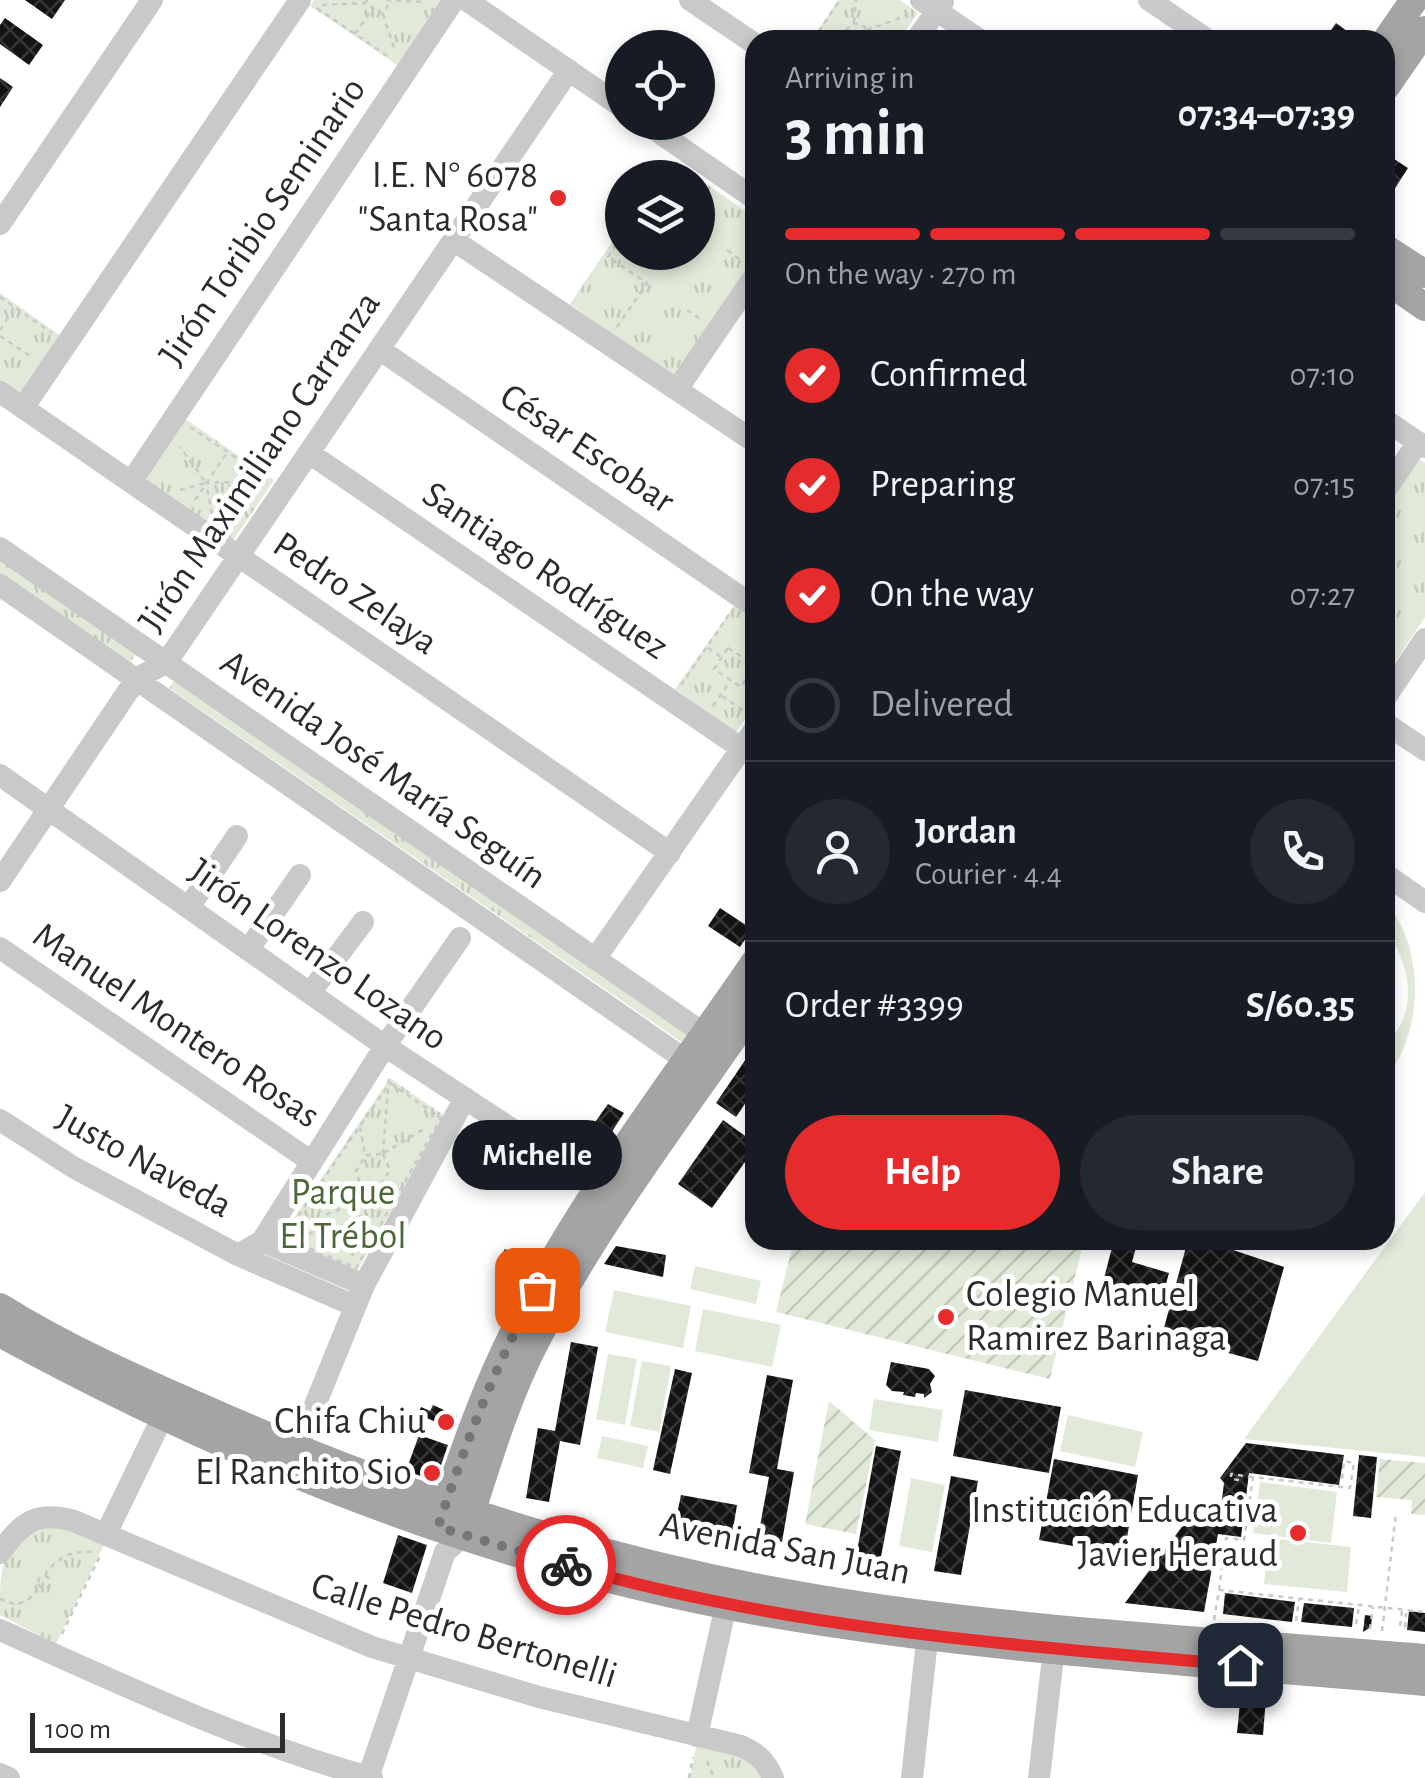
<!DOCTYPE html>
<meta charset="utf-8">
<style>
:root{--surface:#171b24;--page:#242831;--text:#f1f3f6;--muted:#9ea1a6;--line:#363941;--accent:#e62b2c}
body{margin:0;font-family:"Alegreya Sans",sans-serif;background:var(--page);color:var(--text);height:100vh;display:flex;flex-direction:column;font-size:38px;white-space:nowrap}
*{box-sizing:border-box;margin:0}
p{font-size:32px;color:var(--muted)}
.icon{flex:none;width:55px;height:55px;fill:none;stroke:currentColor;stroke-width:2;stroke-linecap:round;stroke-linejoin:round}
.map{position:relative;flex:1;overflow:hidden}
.side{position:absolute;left:745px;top:30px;width:650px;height:1220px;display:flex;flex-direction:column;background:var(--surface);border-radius:30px;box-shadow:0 5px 15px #0003}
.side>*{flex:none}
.buttons{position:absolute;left:605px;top:30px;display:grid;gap:20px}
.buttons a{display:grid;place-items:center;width:110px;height:110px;border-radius:50%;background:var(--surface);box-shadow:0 5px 15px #0003;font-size:50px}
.scale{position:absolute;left:30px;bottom:25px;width:255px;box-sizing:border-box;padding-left:10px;border:5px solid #2c2c2c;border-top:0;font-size:28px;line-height:35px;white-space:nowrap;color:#2c2c2c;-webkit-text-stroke:8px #fff;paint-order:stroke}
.pin{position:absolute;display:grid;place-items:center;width:85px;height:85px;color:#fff;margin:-42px;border-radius:20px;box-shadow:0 5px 15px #0006}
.courier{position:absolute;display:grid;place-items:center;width:100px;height:100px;margin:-50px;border:8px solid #e62b2c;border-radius:50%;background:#fff;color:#222;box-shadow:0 2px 12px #0007}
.bubble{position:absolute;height:70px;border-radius:35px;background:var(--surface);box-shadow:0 5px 15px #0003;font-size:32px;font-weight:600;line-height:70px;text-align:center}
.head em{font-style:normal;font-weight:600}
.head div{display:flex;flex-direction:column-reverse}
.head{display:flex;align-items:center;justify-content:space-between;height:170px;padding:0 40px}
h1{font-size:65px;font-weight:600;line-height:75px}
.bar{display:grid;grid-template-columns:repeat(4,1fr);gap:15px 10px;align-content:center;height:120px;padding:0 40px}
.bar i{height:12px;border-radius:8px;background:var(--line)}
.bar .selected{background:var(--accent)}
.bar p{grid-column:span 4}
.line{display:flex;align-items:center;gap:25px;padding:0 40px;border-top:2px solid var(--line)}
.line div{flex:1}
.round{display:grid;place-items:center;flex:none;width:105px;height:105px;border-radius:52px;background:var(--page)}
ol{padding:0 40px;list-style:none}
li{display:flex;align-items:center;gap:30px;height:110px}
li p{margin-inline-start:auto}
li .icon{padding:10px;border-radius:50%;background:var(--accent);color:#fff;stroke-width:4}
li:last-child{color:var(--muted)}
li i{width:55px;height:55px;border:5px solid var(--line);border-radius:50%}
.primary-button{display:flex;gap:20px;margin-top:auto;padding:20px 40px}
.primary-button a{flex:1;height:115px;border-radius:60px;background:var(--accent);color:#fff;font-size:40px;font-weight:600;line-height:115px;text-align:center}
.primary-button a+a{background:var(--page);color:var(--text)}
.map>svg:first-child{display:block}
.grass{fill:url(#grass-tufts)}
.garden{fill:url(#garden-furrows)}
.pitch{fill:#e1ead9}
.building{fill:url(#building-cross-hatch)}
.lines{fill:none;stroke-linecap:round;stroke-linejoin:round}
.path{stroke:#c9c9c9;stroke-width:2.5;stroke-dasharray:5 5;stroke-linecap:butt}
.minor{stroke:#c9c9c9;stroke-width:22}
.major{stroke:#a4a4a4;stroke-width:28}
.done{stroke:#767676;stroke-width:10;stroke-dasharray:0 18}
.route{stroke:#e62b2c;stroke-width:12}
.poi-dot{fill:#e62b2c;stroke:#fff;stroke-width:4}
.labels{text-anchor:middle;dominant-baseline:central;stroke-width:10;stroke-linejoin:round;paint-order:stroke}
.poi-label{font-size:38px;fill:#2c2c2c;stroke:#fff;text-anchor:end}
.street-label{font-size:38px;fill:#2c2c2c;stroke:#fff}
.park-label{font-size:38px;fill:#4c683a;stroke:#fff}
</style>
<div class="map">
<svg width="1425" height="1778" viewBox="0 0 1425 1778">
<defs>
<pattern id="grass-tufts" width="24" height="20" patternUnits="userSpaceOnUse" patternTransform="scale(2.5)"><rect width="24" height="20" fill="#e1ead9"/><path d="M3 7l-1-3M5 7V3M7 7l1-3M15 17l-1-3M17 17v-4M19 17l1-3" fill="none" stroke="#c1c9ba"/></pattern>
<pattern id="garden-furrows" width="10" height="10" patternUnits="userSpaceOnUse" patternTransform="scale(2.5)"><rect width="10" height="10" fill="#e1ead9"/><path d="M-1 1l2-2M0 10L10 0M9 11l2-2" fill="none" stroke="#c1c9ba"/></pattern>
<pattern id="building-cross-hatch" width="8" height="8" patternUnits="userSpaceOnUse" patternTransform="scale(2.5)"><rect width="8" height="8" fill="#131313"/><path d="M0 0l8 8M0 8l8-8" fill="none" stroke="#363636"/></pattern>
</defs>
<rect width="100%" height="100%" fill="#fff"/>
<path class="grass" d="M314,0H445L400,67L310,6Z
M838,0H900L918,13L899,40H811Z
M698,178L755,218V255L673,376L570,304L622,227V252H698Z
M0,293L61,336L18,398L0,385Z
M184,418L274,480L233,541L142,480Z
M1417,458L1425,463V617L1385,677V506Z
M0,559L136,654L129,664L0,574Z
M734,606L755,621V705L736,732L675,689Z
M177,677L690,1034L683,1043L169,688Z
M390,1078L445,1116L357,1271L281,1237Z
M49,1522L105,1543L56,1644L0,1615C0,1563 0,1543 49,1522Z
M697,1742L740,1752L765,1778H690Z"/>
<path class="garden" d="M794,1240H1084L1050,1379L776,1312Z
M829,1401L875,1440L856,1534L805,1524Z
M1380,1459L1425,1463V1515L1411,1514L1412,1500L1376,1497Z"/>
<path class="pitch" d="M1385,903C1425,942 1425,1036 1385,1077C1385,1068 1383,1054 1386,1046C1391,1037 1400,1029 1403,1019C1415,990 1404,953 1385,930Z
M1425,1192V1457L1244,1439Z
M695,1266L761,1281L756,1304L690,1289Z
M614,1290L691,1306L683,1348L605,1332Z
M703,1309L781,1325L772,1367L695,1351Z
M608,1354L637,1359L625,1425L596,1419Z
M642,1361L671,1366L659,1432L630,1426Z
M874,1399L943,1410L938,1442L869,1430Z
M1068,1415L1143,1432L1135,1467L1060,1451Z
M602,1436L648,1446L643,1468L597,1458Z
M911,1478L945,1485L932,1552L899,1546Z
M1260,1482L1337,1492L1331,1543L1253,1533Z
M1269,1538L1351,1547L1347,1592L1264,1584Z"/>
<path class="building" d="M25,0H65L52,19Z
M5,18L43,45L29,65L0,44V25Z
M1336,23L1359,40H1324Z
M0,78L13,87L0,107Z
M1388,155L1408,168L1385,204V159Z
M720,908L752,929L740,947L708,926Z
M748,1056L755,1061V1089L736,1117L716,1103Z
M608,1104L624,1113L593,1161L579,1145Z
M723,1120L755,1143V1148L712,1208L678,1184Z
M1114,1240H1138L1132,1262L1169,1273L1162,1298L1103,1282Z
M1188,1240H1203L1284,1267L1258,1361L1162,1335Z
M616,1246L666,1255L663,1277L604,1264Z
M505,1249L528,1262L521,1274L498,1261Z
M571,1342L598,1347L580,1445L560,1441L549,1502L526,1498L538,1428L555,1431Z
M891,1362L929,1369L935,1376L930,1384L932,1392L924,1398V1394L916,1393L915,1397L903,1395L904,1392L892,1391L886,1385Z
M675,1369L692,1373L670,1474L653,1470Z
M767,1375L793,1380L777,1469L794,1472L782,1542L758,1537L769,1477L749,1473Z
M965,1390L1061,1407L1049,1473L953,1456Z
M433,1405L457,1416L451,1429L418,1414L421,1407L430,1411Z
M419,1435L448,1445L438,1474L430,1479L406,1471Z
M1246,1443L1344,1455L1339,1485L1249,1473L1241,1537L1218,1534L1204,1612L1125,1603L1190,1516L1219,1523L1224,1483L1220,1478Z
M876,1446L901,1451L880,1562L856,1557Z
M1359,1455L1377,1457L1371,1518L1353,1516Z
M1054,1459L1138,1475L1124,1555L1039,1540Z
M951,1476L978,1481L961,1575L934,1571Z
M681,1495L737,1505L732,1535L675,1524Z
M398,1535L427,1545L412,1593L383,1583Z
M1225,1593L1295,1602L1292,1622L1223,1614Z
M1304,1603L1354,1608L1352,1627L1301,1622Z
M1409,1611L1425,1613V1632L1407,1630Z
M1365,1615L1372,1616L1371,1627L1363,1632Z
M1242,1683L1267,1685L1263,1735L1237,1733Z"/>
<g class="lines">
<path class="path" d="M367,0L365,3L383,14L389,4
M386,0L426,2
M322,5L365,3
M317,8L389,57
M383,14L395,51
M854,22L856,0
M867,30L908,15
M355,34L372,9
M813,40L840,0
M846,40L845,31L854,23L865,27L867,40
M662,178L669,166
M698,208L708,193
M727,250L742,261
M0,297L52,333
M687,310L702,320
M617,327L647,283L608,257L622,236
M0,330L15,307
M0,336L32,357
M190,427L266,478
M180,490L206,483L180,447
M195,500L227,453
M212,514L206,483L267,481
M708,648L721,657
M728,648L755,665L741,687L714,669Z
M748,659L755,648
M681,685L730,613
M722,696L744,711
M713,706L731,680
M747,711L755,699
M390,1083L441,1118L356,1268L283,1237Z
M360,1127L365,1154
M384,1153L424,1129
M383,1154L389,1076
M383,1154L390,1170L380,1186H361L356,1171L366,1155Z
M361,1186L364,1203L348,1206L345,1189Z
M298,1235L318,1232L325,1215L348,1206
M353,1256L349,1240L361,1221L358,1204
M1239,1480L1231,1479V1474L1252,1477
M45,1575C57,1557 73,1550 94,1552
M38 1582a6 6 0 1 1 12 0a6 6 0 1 1-12 0Z
M1219,1590L1226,1538L1244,1540L1253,1477L1350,1488L1354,1463L1344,1461L1342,1479
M0,1599L16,1605L29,1599L40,1586
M1402,1611L1400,1626L1405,1627L1406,1613
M1214,1620L1219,1590L1425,1612
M1296,1621L1299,1600
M1356,1624L1359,1607
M1370,1629L1373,1607
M1382,1631L1396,1513
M62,1634L100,1556
M707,1761L714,1778
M689,1778L693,1757"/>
<path class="minor" d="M466,0L622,107
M690,0L755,44
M921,0L980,40
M1149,0L1208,40
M916,40L943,2
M644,122L755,199
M0,224L152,0
M453,240L755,442
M379,349L755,607
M678,388L755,275
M0,392L670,853
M23,408L300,0
M1385,420L1425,447
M309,453L741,748
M131,482L454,0
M1385,491L1418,442
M0,548L719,1044
M0,585L700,1070
M1385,698L1425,639
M1385,723L1425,750
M0,775L385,1046L600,1187
M1385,874L1425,902
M0,881L137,678L166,663L569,70
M189,907L237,836
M0,948L312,1162
M248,950L300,875
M595,959L755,729
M310,993L363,922
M0,1120L73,1167L238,1255L262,1241L364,1285
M262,1241L385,1046L460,938
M238,1255L355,1306
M291,1464L364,1285L465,1098
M106,1534L163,1416
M0,1553C21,1523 36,1510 74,1521L372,1647L539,1697L741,1746C757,1753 766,1761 773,1778
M0,1630C121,1684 243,1742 372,1778
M697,1736L726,1605
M0,1774L9,1778
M368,1778L445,1552L464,1535
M912,1778L929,1622
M1039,1778L1054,1648"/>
<path class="major" d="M1385,42L1414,0
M1385,88L1425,30
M1385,248L1425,274
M1385,279L1425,307
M0,1307C64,1347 134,1378 203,1408C398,1495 604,1563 815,1598C1016,1632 1222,1641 1425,1658
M0,1333C253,1471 530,1578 816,1621C1017,1652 1222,1664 1425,1682
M441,1520C462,1455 485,1389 516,1328C582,1198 673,1082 755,962
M466,1529C487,1464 506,1397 538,1337C599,1220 681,1115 755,1006"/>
</g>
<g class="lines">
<path class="done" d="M537,1290C495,1365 465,1445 438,1527L566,1565"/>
<path class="route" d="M566,1565C786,1629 1013,1645 1240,1665"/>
</g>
<g class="poi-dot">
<circle cx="558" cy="198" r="10"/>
<circle cx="946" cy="1317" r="10"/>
<circle cx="446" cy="1422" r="10"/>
<circle cx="432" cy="1473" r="10"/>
<circle cx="1298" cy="1533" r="10"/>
</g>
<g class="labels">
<g class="poi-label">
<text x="538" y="176">I.E. N° 6078<tspan x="538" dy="44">"Santa Rosa"</tspan></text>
<text x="966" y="1295" text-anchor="start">Colegio Manuel<tspan x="966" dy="44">Ramirez Barinaga</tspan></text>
<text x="426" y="1422">Chifa Chiu</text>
<text x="412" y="1473">El Ranchito Sio</text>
<text x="1278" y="1511">Institución Educativa<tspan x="1278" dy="44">Javier Heraud</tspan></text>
</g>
<g class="street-label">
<text transform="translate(263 222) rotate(-56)">Jirón Toribio Seminario</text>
<text transform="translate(587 449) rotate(34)">César Escobar</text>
<text transform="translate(260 462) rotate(-56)">Jirón Maximiliano Carranza</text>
<text transform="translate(545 571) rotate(34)">Santiago Rodríguez</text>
<text transform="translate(355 594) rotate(34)">Pedro Zelaya</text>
<text transform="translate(383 770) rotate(35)">Avenida José María Seguín</text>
<text transform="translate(318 955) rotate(35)">Jirón Lorenzo Lozano</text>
<text transform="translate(176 1026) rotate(34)">Manuel Montero Rosas</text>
<text transform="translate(144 1162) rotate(29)">Justo Naveda</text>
<text transform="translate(785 1549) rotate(11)">Avenida San Juan</text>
<text transform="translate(464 1631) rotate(17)">Calle Pedro Bertonelli</text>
</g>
<g class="park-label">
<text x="343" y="1193">Parque<tspan x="343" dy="44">El Trébol</tspan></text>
</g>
</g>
</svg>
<div class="buttons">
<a><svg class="icon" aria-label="locate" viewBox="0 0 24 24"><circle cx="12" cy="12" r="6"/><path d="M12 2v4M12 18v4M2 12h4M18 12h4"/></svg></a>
<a><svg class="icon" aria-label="layers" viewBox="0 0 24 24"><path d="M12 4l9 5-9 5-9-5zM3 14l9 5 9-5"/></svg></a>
</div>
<div class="scale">100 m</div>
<div class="pin" style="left:537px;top:1290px;background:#ea580c"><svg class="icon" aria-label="bag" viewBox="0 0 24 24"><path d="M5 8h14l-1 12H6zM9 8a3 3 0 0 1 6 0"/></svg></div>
<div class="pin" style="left:1240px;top:1665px;background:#1f2937"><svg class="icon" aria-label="home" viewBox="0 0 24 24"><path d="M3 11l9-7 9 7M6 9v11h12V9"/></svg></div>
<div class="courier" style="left:566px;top:1565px"><svg class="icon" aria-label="bike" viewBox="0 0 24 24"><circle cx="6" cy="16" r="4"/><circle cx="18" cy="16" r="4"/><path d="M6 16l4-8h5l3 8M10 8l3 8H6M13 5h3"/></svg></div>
<div class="bubble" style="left:452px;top:1120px;width:170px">Michelle</div>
<section class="side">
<div class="head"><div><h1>3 min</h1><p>Arriving in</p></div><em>07:34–07:39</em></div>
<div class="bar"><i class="selected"></i><i class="selected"></i><i class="selected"></i><i></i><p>On the way · 270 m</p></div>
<ol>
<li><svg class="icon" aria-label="check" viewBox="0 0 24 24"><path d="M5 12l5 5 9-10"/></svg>Confirmed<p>07:10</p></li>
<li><svg class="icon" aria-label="check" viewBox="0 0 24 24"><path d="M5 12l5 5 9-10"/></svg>Preparing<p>07:15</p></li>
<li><svg class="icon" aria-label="check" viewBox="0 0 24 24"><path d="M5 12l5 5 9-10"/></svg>On the way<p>07:27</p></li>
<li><i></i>Delivered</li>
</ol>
<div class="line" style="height:180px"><a class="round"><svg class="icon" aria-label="person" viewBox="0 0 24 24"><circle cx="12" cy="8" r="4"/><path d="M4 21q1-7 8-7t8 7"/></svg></a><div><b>Jordan</b><p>Courier · 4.4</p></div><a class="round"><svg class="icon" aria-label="phone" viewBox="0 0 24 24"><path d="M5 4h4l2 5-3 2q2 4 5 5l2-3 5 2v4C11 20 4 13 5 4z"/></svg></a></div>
<div class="line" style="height:130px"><div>Order #3399</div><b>S/60.35</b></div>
<div class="primary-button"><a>Help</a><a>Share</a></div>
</section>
</div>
